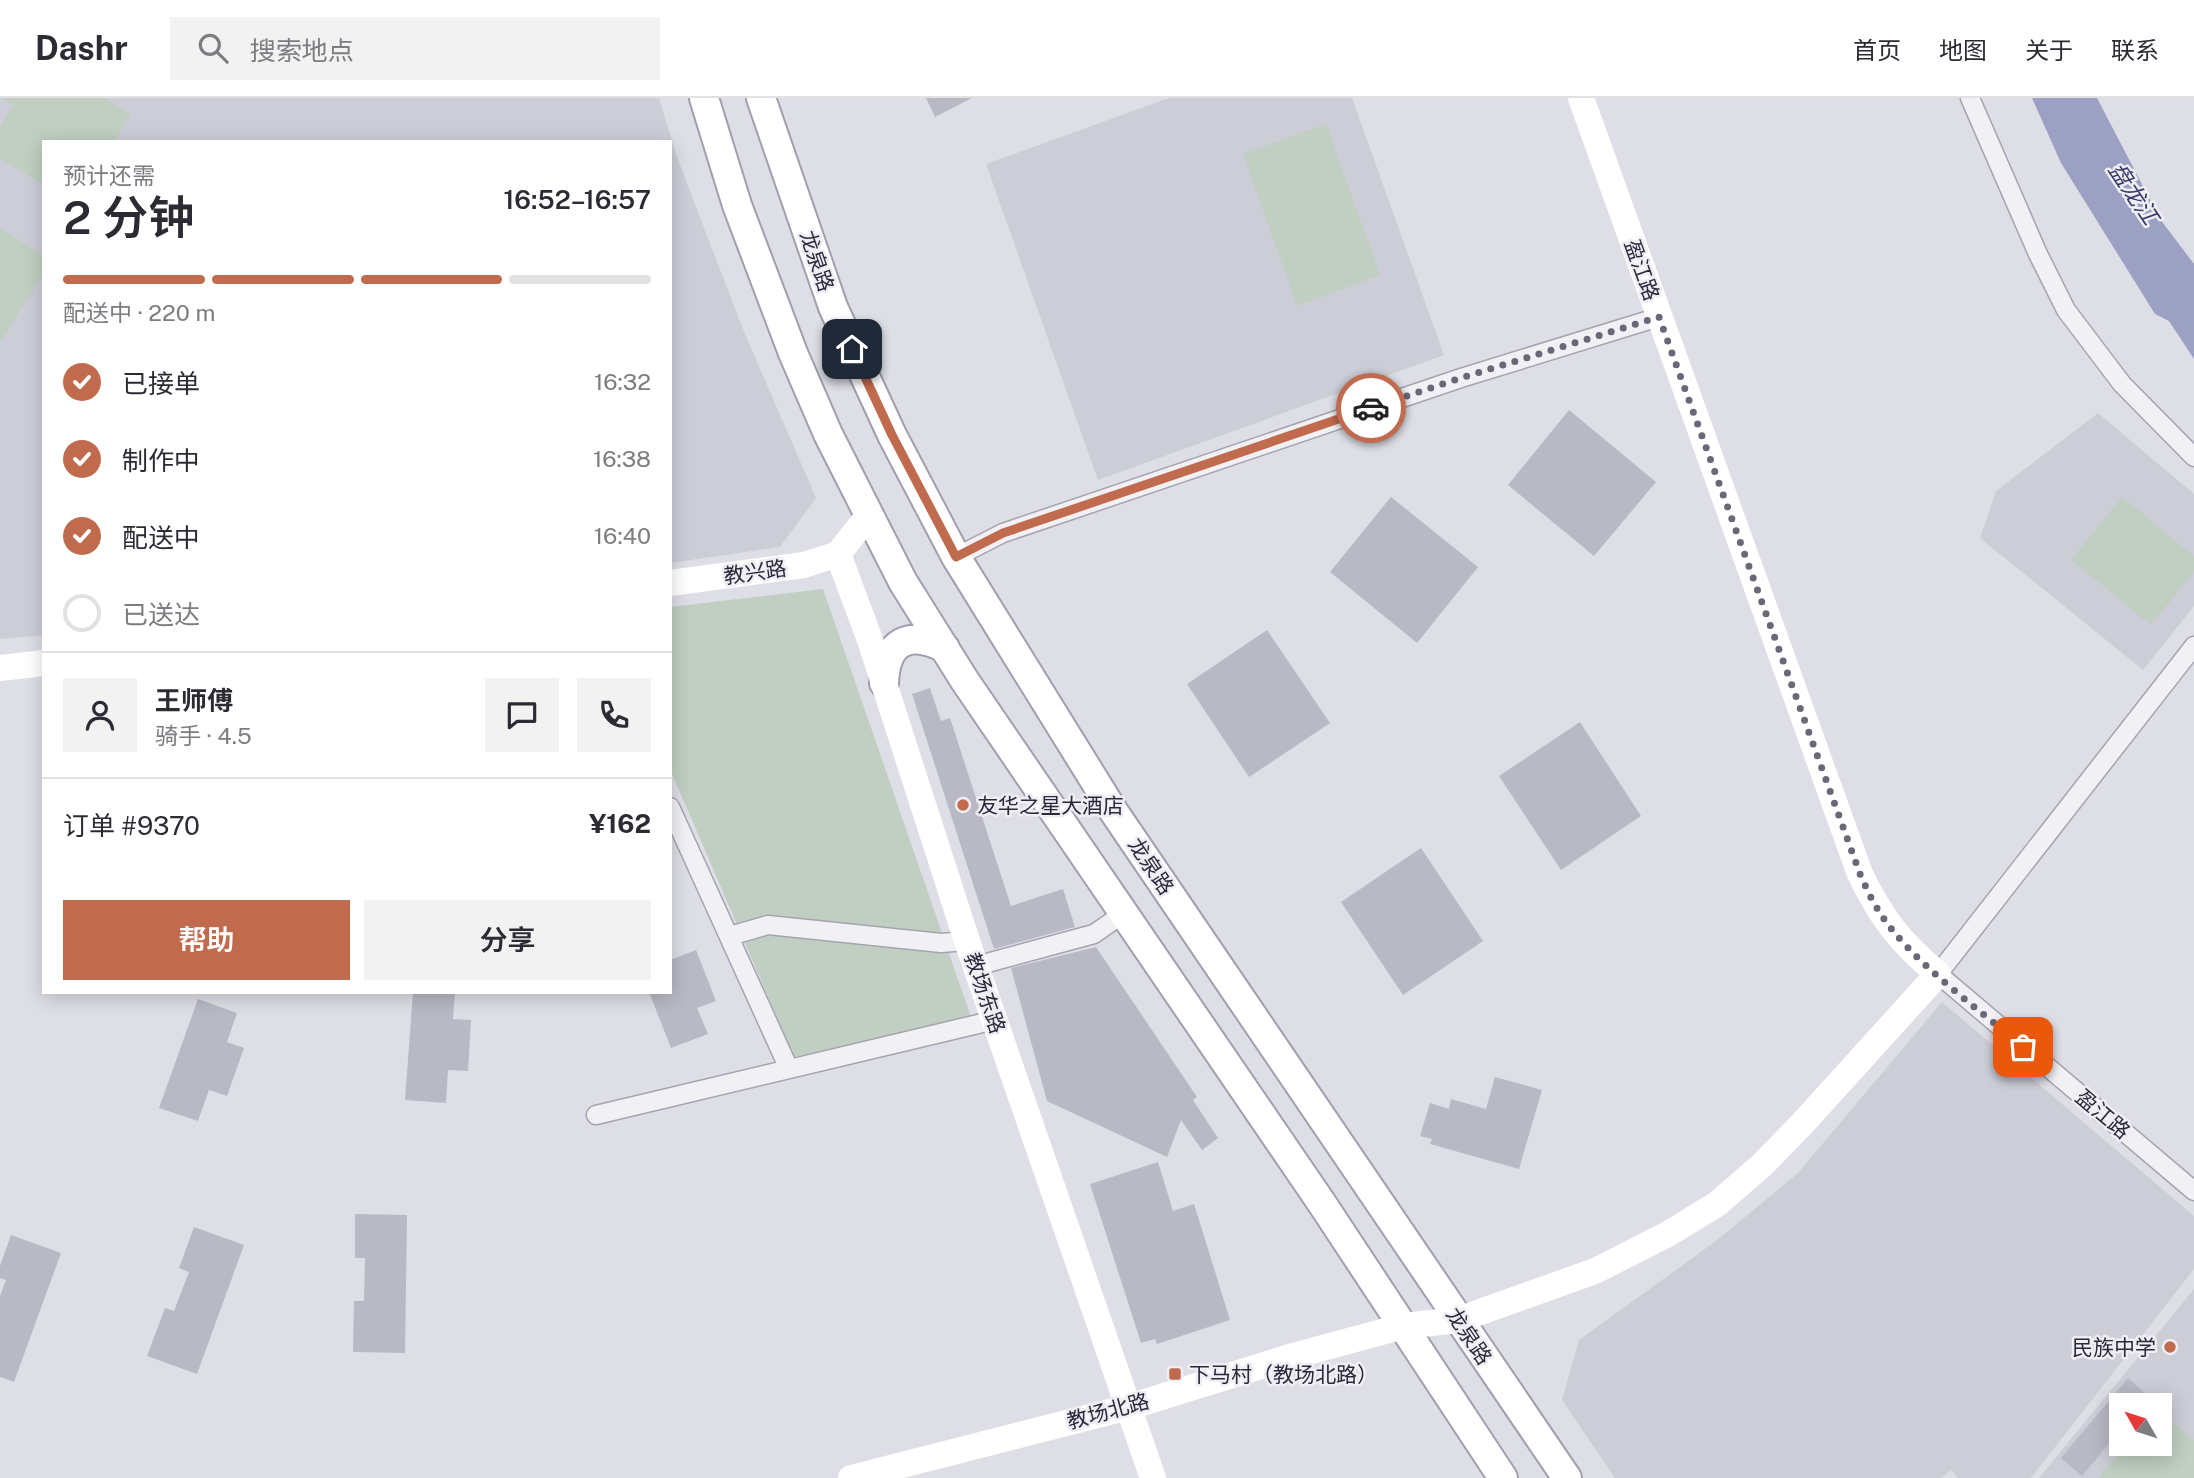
<!DOCTYPE html>
<html lang="zh">
<meta charset="utf-8">
<style>
:root{--surface:#fff;--page:#f2f2f3;--text:#2b2b33;--muted:#7c7c81;--line:#e1e1e2;--accent:#c16b4e}
body{margin:0;font-family:"Public Sans","Noto Sans SC",sans-serif;background:var(--page);color:var(--text);height:100vh;display:flex;flex-direction:column;font-size:26px;white-space:nowrap}
*{box-sizing:border-box;margin:0}
p{font-size:23px;color:var(--muted)}
.icon{flex:none;width:38px;height:38px;fill:none;stroke:currentColor;stroke-width:2;stroke-linecap:round;stroke-linejoin:round}
.map{position:relative;flex:1;overflow:hidden}
.panel{position:absolute;left:42px;top:42px;width:630px;height:854px;display:flex;flex-direction:column;background:var(--surface);border-radius:0px;box-shadow:0 4px 18px #0003}
.panel>*{flex:none}
.needle{width:46px;rotate:309deg}
.controls{position:absolute;left:2109px;top:1295px;display:grid;gap:14px}
.controls a{display:grid;place-items:center;width:63px;height:63px;border-radius:0px;background:var(--surface);box-shadow:0 4px 18px #0003;font-size:35px}
.pin{position:absolute;display:grid;place-items:center;width:60px;height:60px;color:#fff;margin:-30px;border-radius:14px;box-shadow:0 4px 10px #0006}
.courier{position:absolute;display:grid;place-items:center;width:70px;height:70px;margin:-35px;border:5px solid #c16b4e;border-radius:50%;background:#fff;color:#222;box-shadow:0 2px 9px #0007}
.overview em{font-style:normal;font-weight:600}
.overview div{display:flex;flex-direction:column-reverse}
.overview{display:flex;align-items:center;justify-content:space-between;height:119px;padding:0 21px}
h1{font-size:46px;font-weight:600;line-height:52px}
.bar{display:grid;grid-template-columns:repeat(4,1fr);gap:10px 7px;align-content:center;height:84px;padding:0 21px}
.bar i{height:9px;border-radius:5px;background:var(--line)}
.bar .active{background:var(--accent)}
.bar p{grid-column:span 4}
.line{display:flex;align-items:center;gap:18px;padding:0 21px;border-top:2px solid var(--line)}
.line div{flex:1}
.round{display:grid;place-items:center;flex:none;width:74px;height:74px;border-radius:0px;background:var(--page)}
ol{padding:0 21px;list-style:none}
li{display:flex;align-items:center;gap:21px;height:77px}
li p{margin-inline-start:auto}
li .icon{padding:7px;border-radius:50%;background:var(--accent);color:#fff;stroke-width:4}
li:last-child{color:var(--muted)}
li i{width:38px;height:38px;border:4px solid var(--line);border-radius:50%}
.button{display:flex;gap:14px;margin-top:auto;padding:14px 21px}
.button a{flex:1;height:80px;border-radius:0px;background:var(--accent);color:#fff;font-size:28px;font-weight:600;line-height:80px;text-align:center}
.button a+a{background:var(--page);color:var(--text)}
header{display:flex;align-items:center;gap:42px;box-sizing:border-box;height:98px;padding:0 35px;background:var(--surface);border-bottom:2px solid var(--line)}
header strong{font-size:33px}
nav{display:flex;gap:38px;margin-inline-start:auto;font-size:24px}
.search{width:490px;height:63px;background:var(--page);display:flex;align-items:center;gap:18px;box-sizing:border-box;padding:0 24px;border-radius:0px;color:var(--muted);font-size:26px}
.map>svg:first-child{display:block}
.built{fill:#cdcdd8;fill-rule:evenodd}
.green{fill:#c0cfc2}
.water{fill:#9ca0c3}
.building{fill:#b9b9c6}
.lines{fill:none;stroke-linecap:round;stroke-linejoin:round}
.street-casing{stroke:#a4a4b0;stroke-width:21}
.primary-casing{stroke:#9f9fb1;stroke-width:32}
.street{stroke:#f1f1f5;stroke-width:18}
.secondary{stroke:#fff;stroke-width:26}
.primary{stroke:#fff;stroke-width:28}
.done{stroke:#696878;stroke-width:7;stroke-dasharray:0 12.6}
.route{stroke:#c16b4e;stroke-width:9}
.poi-dot{fill:#c16b4e;stroke:#eeeef4;stroke-width:2.5}
.labels{text-anchor:middle;dominant-baseline:central;stroke-width:5;stroke-linejoin:round;paint-order:stroke}
.street-label{font-size:21px;fill:#2a293c;stroke:#eeeef4}
.poi-label{font-size:21px;fill:#2a293c;stroke:#eeeef4;text-anchor:start}
.water-label{font-size:23px;font-style:italic;fill:#373a6c;stroke:#eeeef4}
</style>
<header>
<strong>Dashr</strong>
<div class="search"><svg class="icon" aria-label="search" viewBox="0 0 24 24"><circle cx="10" cy="10" r="6"/><path d="M15 15l6 6"/></svg>搜索地点</div>
<nav><a>首页</a><a>地图</a><a>关于</a><a>联系</a></nav>
</header>
<div class="map">
<svg width="2194" height="1380" viewBox="0 0 2194 1380">
<rect width="100%" height="100%" fill="#dedee6"/>
<path class="built" d="M0,0H659L677,59L742,229L816,400L780,449L670,465V44H44V537L0,541Z
M1169,0H1352L1444,257L1098,382L986,66Z
M2098,315L2194,396V508L2143,572L1980,440L1996,393Z
M1942,904L2194,1118V1171L2031,1380H1958L1951,1372L1941,1380H1615L1562,1302L1579,1242L1716,1143L1798,1075Z
M2194,1191V1380H2039ZM2121,1307H2160V1346H2121Z"/>
<path class="green" d="M1,0H104L131,16L114,44H44V87L0,61V29L13,7Z
M1326,26L1380,177L1297,208L1243,56Z
M0,130L44,158V175L0,244Z
M2122,399L2194,458V474L2151,527L2071,462Z
M823,491L971,919L794,959L670,671V509Z
M2160,1313L2194,1342V1380H2098L2127,1346H2160Z"/>
<path class="water" d="M2032,0H2097L2160,121L2194,166V261L2169,223L2155,216L2061,65Z"/>
<path class="building" d="M926,0H972L935,19Z
M1569,312L1656,384L1594,458L1508,387Z
M1391,399L1478,469L1417,545L1330,474Z
M1267,532L1330,625L1249,679L1187,586Z
M930,590L941,623L950,620L1011,808L1063,791L1075,829L994,851L912,596Z
M1580,624L1641,718L1561,772L1499,678Z
M1421,750L1483,843L1403,897L1341,804Z
M1096,849L1197,999L1193,1002L1218,1040L1202,1052L1181,1022L1167,1059L1047,1003L1011,870Z
M696,852L716,903L697,910L708,936L671,950L649,894H670V862Z
M413,894H455L453,921L471,922L468,973L448,972L446,1005L405,1002Z
M198,901L237,915L227,944L244,950L227,998L209,992L198,1023L159,1010Z
M1495,979L1542,992L1519,1071L1430,1046L1432,1041L1420,1038L1430,1005L1449,1011L1451,1001L1486,1011Z
M1158,1064L1173,1113L1194,1106L1230,1222L1157,1246L1155,1241L1141,1245L1090,1086Z
M355,1116L407,1117L405,1255L353,1254L354,1203H364L365,1160H355Z
M194,1129L244,1147L197,1276L147,1258L165,1210L174,1213L189,1174L179,1170Z
M11,1137L61,1155L14,1284L0,1279V1198L6,1182L0,1180V1168Z
M2128,1280L2148,1298L2141,1307H2121V1331L2082,1378L2061,1360Z"/>
<g class="lines">
<g class="street-casing">
<path id="street" d="M1970,0L2038,156L2066,212L2122,286L2194,359
M956,459L1003,435L1461,280L1659,219
M2194,548L1938,876L2194,1093
M670,709L789,971
M730,838L768,827L941,845L967,843
M976,868L1094,836L1124,815
M596,1017L995,922"/>
</g>
<g class="primary-casing">
<path id="primary" d="M704,0L737,107L793,255L828,336L903,484L965,583L1323,1107L1503,1380
M761,0L833,209L892,337L956,459L1114,714L1567,1380
M884,585C886,543 908,532 945,550"/>
</g>
<use href="#street" class="street"/>
<path class="secondary" d="M838,456L870,542L967,843L1153,1380
M838,456L869,417
M670,485L804,467L838,456
M0,570L44,565
M851,1380L1129,1309L1293,1258L1404,1228L1458,1222L1595,1173L1668,1136L1717,1106L1762,1067L1802,1026L1938,876C1900,844 1882,821 1860,776L1581,0"/>
<use href="#primary" class="primary"/>
</g>
<g class="lines">
<path class="done" d="M1371,310L1461,280L1659,219L1860,776C1865,787 1870,799 1877,810C1906,860 1978,910 2023,949"/>
<path class="route" d="M852,251L892,337L956,459L1003,435L1371,310"/>
</g>
<g class="poi-dot">
<circle cx="963" cy="707" r="7"/>
<circle cx="2170" cy="1249" r="7"/>
<rect x="1168" y="1269" width="14" height="14" rx="3.5"/>
</g>
<g class="labels">
<g class="street-label">
<text transform="translate(817 163) rotate(71)">龙泉路</text>
<text transform="translate(1642 172) rotate(70)">盈江路</text>
<text transform="translate(755 474) rotate(-8)">教兴路</text>
<text transform="translate(1151 768) rotate(56)">龙泉路</text>
<text transform="translate(985 895) rotate(71)">教场东路</text>
<text transform="translate(2103 1016) rotate(40)">盈江路</text>
<text transform="translate(1469 1238) rotate(56)">龙泉路</text>
<text transform="translate(1108 1313) rotate(-15)">教场北路</text>
</g>
<g class="poi-label">
<text x="977" y="707">友华之星大酒店</text>
<text x="2156" y="1249" text-anchor="end">民族中学</text>
<text x="1189" y="1276">下马村（教场北路）</text>
</g>
<g class="water-label">
<text transform="translate(2134 95) rotate(56)">盘龙江</text>
</g>
</g>
</svg>
<div class="controls">
<a><svg class="needle" viewBox="-14 -14 28 28"><path d="M0-13l5 13h-10z" fill="#e53935"/><path d="M0 13l5-13h-10z" fill="#7c7c81"/></svg></a>
</div>
<div class="pin" style="left:2023px;top:949px;background:#ea580c"><svg class="icon" aria-label="bag" viewBox="0 0 24 24"><path d="M5 8h14l-1 12H6zM9 8a3 3 0 0 1 6 0"/></svg></div>
<div class="pin" style="left:852px;top:251px;background:#1f2937"><svg class="icon" aria-label="home" viewBox="0 0 24 24"><path d="M3 11l9-7 9 7M6 9v11h12V9"/></svg></div>
<div class="courier" style="left:1371px;top:310px"><svg class="icon" aria-label="car" viewBox="0 0 24 24"><path d="M5 17H2v-5l4-1 3-4h7l3 4 3 1v5h-3M9 17h6M6 11h13"/><circle cx="7" cy="17" r="2"/><circle cx="17" cy="17" r="2"/></svg></div>
<section class="panel">
<div class="overview"><div><h1>2 分钟</h1><p>预计还需</p></div><em>16:52–16:57</em></div>
<div class="bar"><i class="active"></i><i class="active"></i><i class="active"></i><i></i><p>配送中 · 220 m</p></div>
<ol>
<li><svg class="icon" aria-label="check" viewBox="0 0 24 24"><path d="M5 12l5 5 9-10"/></svg>已接单<p>16:32</p></li>
<li><svg class="icon" aria-label="check" viewBox="0 0 24 24"><path d="M5 12l5 5 9-10"/></svg>制作中<p>16:38</p></li>
<li><svg class="icon" aria-label="check" viewBox="0 0 24 24"><path d="M5 12l5 5 9-10"/></svg>配送中<p>16:40</p></li>
<li><i></i>已送达</li>
</ol>
<div class="line" style="height:126px"><a class="round"><svg class="icon" aria-label="person" viewBox="0 0 24 24"><circle cx="12" cy="8" r="4"/><path d="M4 21q1-7 8-7t8 7"/></svg></a><div><b>王师傅</b><p>骑手 · 4.5</p></div><a class="round"><svg class="icon" aria-label="chat" viewBox="0 0 24 24"><path d="M4 5h16v11H9l-5 4z"/></svg></a><a class="round"><svg class="icon" aria-label="phone" viewBox="0 0 24 24"><path d="M5 4h4l2 5-3 2q2 4 5 5l2-3 5 2v4C11 20 4 13 5 4z"/></svg></a></div>
<div class="line" style="height:91px"><div>订单 #9370</div><b>¥162</b></div>
<div class="button"><a>帮助</a><a>分享</a></div>
</section>
</div>
